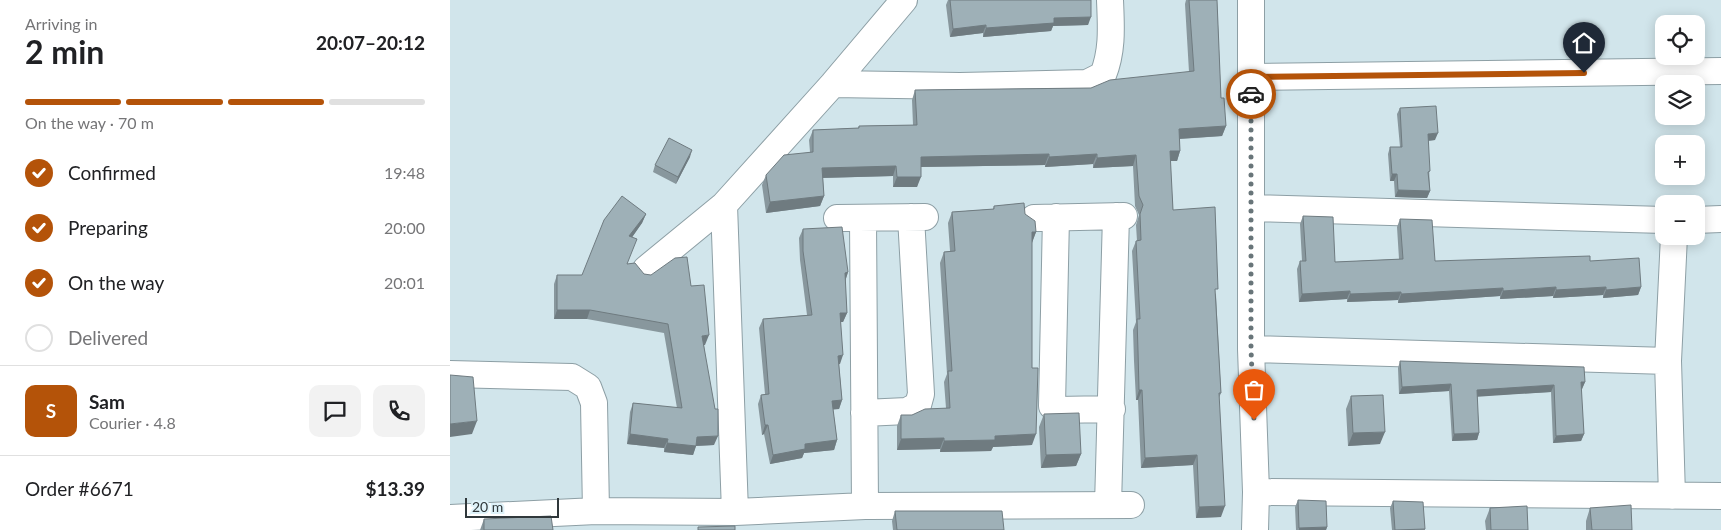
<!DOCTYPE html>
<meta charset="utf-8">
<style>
:root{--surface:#fff;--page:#f2f2f2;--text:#202124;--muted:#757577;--line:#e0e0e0;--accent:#b45309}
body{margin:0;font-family:Lato,sans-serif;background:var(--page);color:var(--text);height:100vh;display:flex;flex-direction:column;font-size:19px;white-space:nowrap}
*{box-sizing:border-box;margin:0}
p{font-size:16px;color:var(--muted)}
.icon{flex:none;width:28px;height:28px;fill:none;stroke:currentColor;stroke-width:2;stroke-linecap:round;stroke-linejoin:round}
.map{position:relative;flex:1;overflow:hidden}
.side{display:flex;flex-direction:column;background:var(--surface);width:450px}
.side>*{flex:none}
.fabs{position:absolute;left:1205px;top:15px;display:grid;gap:10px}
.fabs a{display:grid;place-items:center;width:50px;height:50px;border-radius:10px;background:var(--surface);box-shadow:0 2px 12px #0003;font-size:25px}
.scale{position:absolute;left:15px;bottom:12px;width:94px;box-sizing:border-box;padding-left:5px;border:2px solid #30383b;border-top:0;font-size:14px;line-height:18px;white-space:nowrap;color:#30383b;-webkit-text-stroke:4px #def2f9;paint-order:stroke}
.pin{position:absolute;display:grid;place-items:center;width:42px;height:42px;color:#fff;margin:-51px -21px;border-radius:50% 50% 50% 0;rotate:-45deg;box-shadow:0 0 5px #0007}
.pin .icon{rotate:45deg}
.courier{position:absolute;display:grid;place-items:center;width:50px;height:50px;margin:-25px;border:4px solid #b45309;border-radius:50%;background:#fff;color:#222;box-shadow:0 1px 6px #0007}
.headline em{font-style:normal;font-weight:700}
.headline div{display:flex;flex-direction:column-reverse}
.headline{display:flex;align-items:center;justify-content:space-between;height:85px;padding:0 25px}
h1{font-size:32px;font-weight:700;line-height:38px}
.bar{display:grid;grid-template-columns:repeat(4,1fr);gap:8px 5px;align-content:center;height:60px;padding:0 25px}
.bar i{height:6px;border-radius:4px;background:var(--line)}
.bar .on{background:var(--accent)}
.bar p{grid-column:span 4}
.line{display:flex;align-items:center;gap:12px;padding:0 25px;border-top:1px solid var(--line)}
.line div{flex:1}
.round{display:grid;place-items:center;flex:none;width:52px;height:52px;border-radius:10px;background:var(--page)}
ol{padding:0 25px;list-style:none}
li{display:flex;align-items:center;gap:15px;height:55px}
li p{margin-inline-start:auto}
li .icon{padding:5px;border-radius:50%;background:var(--accent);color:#fff;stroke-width:4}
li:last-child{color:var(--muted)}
li i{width:28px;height:28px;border:2px solid var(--line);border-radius:50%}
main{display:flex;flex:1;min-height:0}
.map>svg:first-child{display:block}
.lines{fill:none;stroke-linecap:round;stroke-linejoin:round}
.minor-casing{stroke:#8d9fa5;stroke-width:28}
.minor{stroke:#fff;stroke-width:26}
.wall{fill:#88979d}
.shaded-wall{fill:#6f7b80}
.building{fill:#9eb0b7;stroke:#6f7b80}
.done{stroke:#687579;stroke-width:5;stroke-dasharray:0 9}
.route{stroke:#b45309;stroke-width:6}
</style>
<main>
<section class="side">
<div class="headline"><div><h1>2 min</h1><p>Arriving in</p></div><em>20:07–20:12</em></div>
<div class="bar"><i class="on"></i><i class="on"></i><i class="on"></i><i></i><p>On the way · 70 m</p></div>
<ol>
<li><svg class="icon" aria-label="check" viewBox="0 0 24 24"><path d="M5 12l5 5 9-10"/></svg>Confirmed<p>19:48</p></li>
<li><svg class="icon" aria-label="check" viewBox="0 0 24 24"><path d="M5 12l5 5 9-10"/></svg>Preparing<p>20:00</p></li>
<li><svg class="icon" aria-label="check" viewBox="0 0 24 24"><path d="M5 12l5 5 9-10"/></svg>On the way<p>20:01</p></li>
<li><i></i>Delivered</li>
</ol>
<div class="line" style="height:90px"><b class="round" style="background:var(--accent);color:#fff">S</b><div><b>Sam</b><p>Courier · 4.8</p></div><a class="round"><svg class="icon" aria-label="chat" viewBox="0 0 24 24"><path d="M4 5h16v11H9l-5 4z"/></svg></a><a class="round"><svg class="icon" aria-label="phone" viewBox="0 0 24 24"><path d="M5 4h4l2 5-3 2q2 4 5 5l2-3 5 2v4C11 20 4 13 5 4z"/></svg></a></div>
<div class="line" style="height:65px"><div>Order #6671</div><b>$13.39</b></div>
</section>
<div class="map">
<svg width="1271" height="530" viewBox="0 0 1271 530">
<rect width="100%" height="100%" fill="#d1e5eb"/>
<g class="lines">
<g class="minor-casing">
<path id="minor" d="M801,77L1271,71
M383,84L510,86L637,83L653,75C663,50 661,26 660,0
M274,205L285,512
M801,208V0
M606,217L602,406L607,410L662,409
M387,218L475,217
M584,218L674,216
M413,219L415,506
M1214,220L801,208V349L806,492L1271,496
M1246,220L1271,219
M196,269L274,205L383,84L454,0
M801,349L1218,361L1224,236
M1218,361L1222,496
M0,374L122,377L138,387L144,403L146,511
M414,413L457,411L468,405L471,394L461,217
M658,505L666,216
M0,518L146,511L285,512L415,506L681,505
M805,530L806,492"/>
</g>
<use href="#minor" class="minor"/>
</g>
<path class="wall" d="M498,0H641L638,25L603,26L601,31L533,37V33L500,37L496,5Z
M736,0H767L771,98L776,126L772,136L730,139V151L727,161H720L723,210L766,295L771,393L769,398L771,517L746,518L743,465L691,468L688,400H686L684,361L683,330L686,322L682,251L686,241H687L686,225L689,215L685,206L683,166L643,168V164L595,167V165L471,167L467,187H443V176L373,178L374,196L370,206L316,213L312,185L316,175L360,152L359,140L363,130L408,128L409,126L463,125L462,100L465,90L641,88L739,72L735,4Z
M950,108L985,140L978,141L980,191L977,198L945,197L944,181H940L938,154L940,147H950L947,114Z
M240,157L226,184L203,172L205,165Z
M544,206L575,214L586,232L582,242V445L543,447L541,451L490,452V449L447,450V426L451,415H462L496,408L494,382L497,374L490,263L494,252L500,251L498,223L502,212L543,209Z
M196,214L192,223L182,237L177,264L194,274L241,286L255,345H254L264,445L246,446L243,455L214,452V448L177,444L180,412L183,403L227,408L214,333L137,319H104V284L107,275H132Z
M853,216L885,262L949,259L947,227L950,219L985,261H1140L1191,287L1188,295L1153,298V295L1103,298V296L1050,299V296L948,303V300L897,302V299L849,302L847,269L850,261H852L850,224Z
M353,229L398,272L395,281L397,313L393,322H391L390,364H389L392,400L389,409H383L387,440L384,450L354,453L352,458L320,464L314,434L312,435L308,404L311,395L315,394L309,328L313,319L357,315L350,260L349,238Z
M950,361L1135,382L1132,389H1131L1134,434L1131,441L1103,443L1101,392L1027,396L1029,433L1027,440L1002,441L999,391L949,394L948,368Z
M901,396L930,444L898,446L896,409Z
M594,414L631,454L626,466L591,468L589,427Z
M848,500L877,527L876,530H846L845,507Z
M943,501L975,529V530H942L940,508Z
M1040,508L1078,530H1036L1035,521Z
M1140,508L1182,530H1136V521Z
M445,511L554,530H443L442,521Z
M34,519L103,530H30Z"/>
<path class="shaded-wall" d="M641,17L638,25L603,26L601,31L533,37L536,28L604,18Z
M536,25L533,33L500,37L503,29Z
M776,126L772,136L726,139L729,129Z
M988,133L985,140L975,141L978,134Z
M242,150L240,157L226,184L228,177Z
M720,151H730L727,161H716Z
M599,154L595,165L467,167L471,157Z
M647,154L643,164L595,167L599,157Z
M686,155L683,166L643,168L647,158Z
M446,166L443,176L368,178L372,168Z
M942,174H947L944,181H940Z
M447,177H471L467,187H443Z
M948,190L980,191L977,198L945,197Z
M374,196L370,206L316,213L320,202Z
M196,214L192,223L176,246L179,236Z
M582,232H586L582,243Z
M398,272L395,282V273Z
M1106,287L1103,296L1050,299L1053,291Z
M1156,287L1153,295L1103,298L1106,290Z
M1191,287L1188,295L1153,298L1156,290Z
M1053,288L1050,296L948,303L951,294Z
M900,291L897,299L849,302L852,294Z
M951,292L948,300L897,302L900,294Z
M107,310H140L137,319H104Z
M390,313H397L393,322H387Z
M259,335L255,345H249L252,336Z
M393,355L390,364L385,365L388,356Z
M1131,382H1135L1132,389H1128Z
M1001,384L999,391L949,394L952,387Z
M1104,385L1101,392L1024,397L1027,390Z
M689,390H692L688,400H686Z
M392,400L389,409L379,410L382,401Z
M27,421L22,434L0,437V424Z
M315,425H318L314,434L312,435Z
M935,432L930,444L898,446L903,433Z
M1029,433L1027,440L1002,441L1004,434Z
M180,434L218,439L214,448L177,444Z
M586,434L582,445L543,447L541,451L490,452L494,441L545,436Z
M1134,434L1131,441L1103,443L1106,436Z
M268,436L264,445L244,446L247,437Z
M494,438L490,449L447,450L451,439Z
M387,440L384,450L354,453L352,458L320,464L323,455L355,444Z
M217,443L246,446L243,455L214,452Z
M631,454L626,466L591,468L596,455Z
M747,455L743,465L691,468L695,458Z
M775,506L771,517L746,518L749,507Z
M877,527L876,530H849V528Z"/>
<path class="building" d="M500,0H641V17L604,18V23L536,28V25L503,29Z
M739,0H767L771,98H774L776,126L729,129L730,151H720L723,210L765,207L768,289H765L771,393H769L775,506L749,507L747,455L695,458L692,390H689L688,351L687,319H690L686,241L691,240L690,214L693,205L689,196L686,155L647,158V154L599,157V154L471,157V177H447L446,166L372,168L374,196L320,202L316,175L334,155L363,152V130L409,128V126L467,125L465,90L641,88L660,80L744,71Z
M986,106L988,133L978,134L980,171L978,172L980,191L948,190L947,174H942L940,147H952L950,108Z
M219,138L242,150L228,177L205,165Z
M172,196L196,214L179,236L187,239L177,264L185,263L194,274L201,275L225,258L237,257L241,286L254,285L259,335L252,336L265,409H268V436L247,437L246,446L217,443L218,439L180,434L183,403L232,408L218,324L140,310H107V275H132L154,220Z
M574,203L575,214L585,221L586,232H582V368H588L586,434L545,436V440L494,441V438L451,439V415H462L475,409L500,408L498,371H502L494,252L505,251L502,212L544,209V206Z
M853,216L883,217L885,262L953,259L950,219L982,220L985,261L1140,256V261L1189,258L1191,287L1156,290V287L1106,290V287L1053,291V288L951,294V292L900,294V291L852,294L850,261H856Z
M392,227L398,272L395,273L397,313H390L393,355L388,356L392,400L382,401L387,440L355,444V449L323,455L318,425H315L311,395L319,394L313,319L362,315L353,251V229Z
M950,361L1134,367L1135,382H1131L1134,434L1106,436L1104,385L1027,390L1029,433L1004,434L1001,384L952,387Z
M0,375L23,377L27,421L0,424Z
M933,395L935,432L903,433L901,396Z
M629,413L631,454L596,455L594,414Z
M848,500L876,501L877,527L849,528Z
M943,501L973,502L975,529L945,530Z
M1181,505L1182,530H1142L1140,508Z
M1077,506L1078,530H1041L1040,508Z
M445,511H552L554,530H447Z
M101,516L103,530H34V519Z
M285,526V530H248V527Z"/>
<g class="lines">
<path class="done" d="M801,94V349L804,420"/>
<path class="route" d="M801,94V77L1134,73"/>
</g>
</svg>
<div class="fabs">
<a><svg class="icon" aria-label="locate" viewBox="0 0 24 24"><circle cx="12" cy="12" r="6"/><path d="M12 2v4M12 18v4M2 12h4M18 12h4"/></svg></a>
<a><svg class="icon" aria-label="layers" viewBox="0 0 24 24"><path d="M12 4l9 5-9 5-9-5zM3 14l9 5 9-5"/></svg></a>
<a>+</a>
<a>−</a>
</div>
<div class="scale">20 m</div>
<div class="pin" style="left:804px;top:420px;background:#ea580c"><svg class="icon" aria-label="bag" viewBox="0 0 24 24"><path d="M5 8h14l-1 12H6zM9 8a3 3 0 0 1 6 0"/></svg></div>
<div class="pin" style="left:1134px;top:73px;background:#1f2937"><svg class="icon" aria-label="home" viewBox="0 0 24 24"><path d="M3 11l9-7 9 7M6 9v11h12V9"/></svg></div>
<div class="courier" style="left:801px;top:94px"><svg class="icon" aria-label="car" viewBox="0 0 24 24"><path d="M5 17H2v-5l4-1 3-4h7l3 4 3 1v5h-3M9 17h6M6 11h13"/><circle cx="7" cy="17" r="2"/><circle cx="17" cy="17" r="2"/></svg></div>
</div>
</main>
